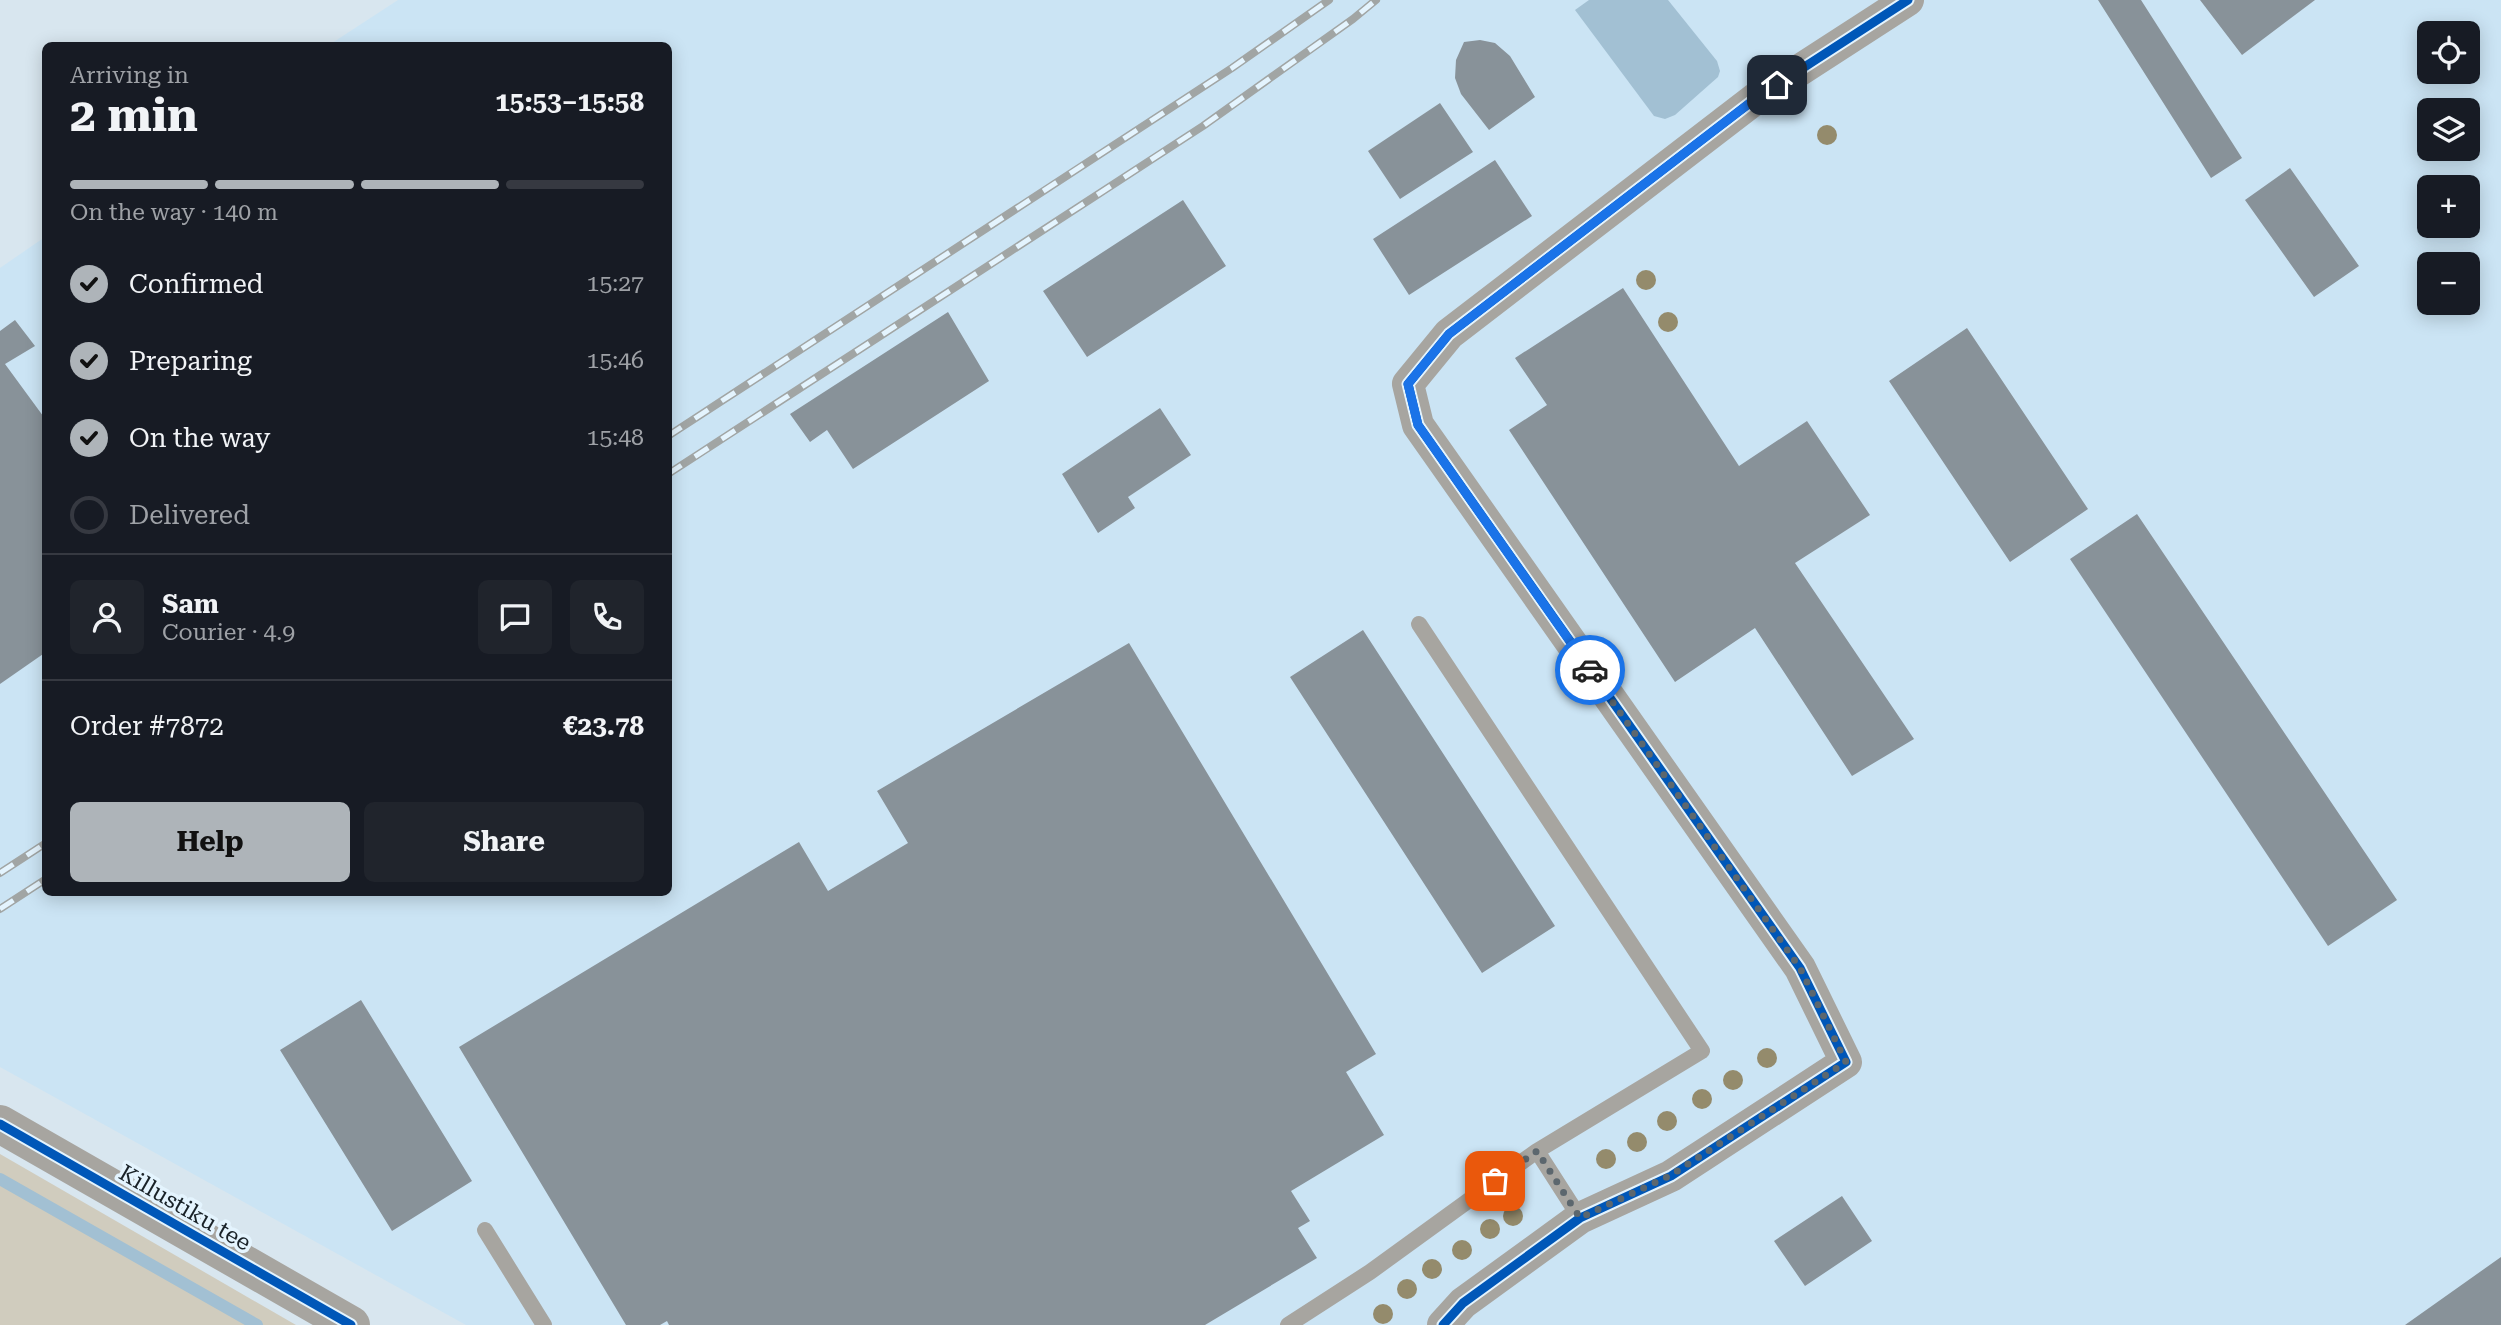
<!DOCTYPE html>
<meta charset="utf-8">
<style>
:root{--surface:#171b24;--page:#20242c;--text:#f1f3f6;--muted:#9ea1a6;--line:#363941;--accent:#aeb4b9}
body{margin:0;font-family:"Roboto Serif",serif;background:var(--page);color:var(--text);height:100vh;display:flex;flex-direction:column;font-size:26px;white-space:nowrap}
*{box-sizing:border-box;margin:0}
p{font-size:23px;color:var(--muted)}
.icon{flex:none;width:38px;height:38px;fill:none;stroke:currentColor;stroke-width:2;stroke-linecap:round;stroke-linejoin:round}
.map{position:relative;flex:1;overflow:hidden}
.side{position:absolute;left:42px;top:42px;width:630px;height:854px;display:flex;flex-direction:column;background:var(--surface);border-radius:10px;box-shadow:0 4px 18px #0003}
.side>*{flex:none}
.buttons{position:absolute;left:2417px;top:21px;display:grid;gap:14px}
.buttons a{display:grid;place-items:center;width:63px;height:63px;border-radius:10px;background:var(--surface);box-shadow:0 4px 18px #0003;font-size:35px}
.pin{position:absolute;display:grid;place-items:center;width:60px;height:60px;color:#fff;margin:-30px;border-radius:14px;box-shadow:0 4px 10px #0006}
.courier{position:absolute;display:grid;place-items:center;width:70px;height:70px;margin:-35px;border:5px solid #1a73e8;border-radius:50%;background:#fff;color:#222;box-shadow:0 2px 9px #0007}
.summary em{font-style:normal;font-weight:700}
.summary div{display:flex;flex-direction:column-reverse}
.summary{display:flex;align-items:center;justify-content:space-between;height:119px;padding:0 28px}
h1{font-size:46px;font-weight:700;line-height:52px}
.bar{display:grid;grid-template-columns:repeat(4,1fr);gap:10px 7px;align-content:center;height:84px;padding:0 28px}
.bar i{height:9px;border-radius:5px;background:var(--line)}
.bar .on{background:var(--accent)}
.bar p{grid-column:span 4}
.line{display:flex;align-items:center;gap:18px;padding:0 28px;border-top:2px solid var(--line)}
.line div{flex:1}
.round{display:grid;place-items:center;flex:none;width:74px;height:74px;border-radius:10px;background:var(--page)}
ol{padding:0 28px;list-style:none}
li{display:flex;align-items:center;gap:21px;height:77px}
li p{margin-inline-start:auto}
li .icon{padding:7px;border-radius:50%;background:var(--accent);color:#111;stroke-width:4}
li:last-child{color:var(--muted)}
li i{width:38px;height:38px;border:4px solid var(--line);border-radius:50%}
.primary-button{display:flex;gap:14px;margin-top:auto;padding:14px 28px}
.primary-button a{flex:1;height:80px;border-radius:10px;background:var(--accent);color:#111;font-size:28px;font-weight:700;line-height:80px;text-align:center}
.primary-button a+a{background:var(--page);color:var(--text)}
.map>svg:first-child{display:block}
.built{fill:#cbe4f4;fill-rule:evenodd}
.green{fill:#d0ccbe}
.water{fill:#a2c0d3}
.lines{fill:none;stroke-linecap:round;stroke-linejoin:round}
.stream{stroke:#a2c0d3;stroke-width:12}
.building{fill:#889299}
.service{stroke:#a7a5a0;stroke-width:16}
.minor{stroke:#a7a5a0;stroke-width:32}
.tertiary{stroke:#a7a5a0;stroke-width:38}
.rail-casing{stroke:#a1a5a4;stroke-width:8}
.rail{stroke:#e4f4fe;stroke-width:5;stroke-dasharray:16;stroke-linecap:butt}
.cycleway-casing{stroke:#e4f4fe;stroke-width:13}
.cycleway{stroke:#0057b8;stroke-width:9}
.tree{fill:#948b6c}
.done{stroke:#5c676e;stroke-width:7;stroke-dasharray:0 12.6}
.route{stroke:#1a73e8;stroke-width:9}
.labels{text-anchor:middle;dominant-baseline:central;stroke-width:7;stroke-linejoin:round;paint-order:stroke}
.street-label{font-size:23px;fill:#192228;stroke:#e4f4fe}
</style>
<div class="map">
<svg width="2501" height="1325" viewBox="0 0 2501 1325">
<rect width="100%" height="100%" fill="#d8e6ef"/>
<path class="built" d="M398,0H2501V1325H466L0,1067V268L45,237L46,892H668V46L329,45ZM2429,33H2468V72H2429ZM2429,110H2468V149H2429ZM2429,187H2468V226H2429ZM2429,264H2468V303H2429Z"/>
<path class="green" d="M0,1154L296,1325H0Z"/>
<path class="water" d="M1589,0H1668L1717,61L1720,71L1718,77L1675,115L1665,119L1654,116L1575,10Z"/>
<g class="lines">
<path class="stream" d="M0,1179L257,1325"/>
</g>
<path class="building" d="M2098,0H2141L2242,158L2211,178Z
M2200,0H2315L2242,55Z
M1480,40L1495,43L1510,56L1535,97L1489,130L1461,94L1455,78L1456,60L1464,42Z
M1440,103L1473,152L1400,199L1368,151Z
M1495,160L1532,216L1409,295L1373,239Z
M2290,168L2359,266L2314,297L2245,200Z
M1183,200L1226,266L1087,357L1043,291Z
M1623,288L1739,466L1807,421L1870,515L1795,563L1914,739L1852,776L1755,628L1675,682L1509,430L1547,405L1515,358Z
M948,312L989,381L853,469L827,430L810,442L790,414Z
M15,320L35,346L5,364L46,420V652L0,684V331Z
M1967,328L2088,509L2010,562L1889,381Z
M1160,408L1191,455L1128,497L1135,508L1098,533L1062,474Z
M2137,514L2397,900L2328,946L2070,559Z
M1363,630L1555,926L1482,973L1290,677Z
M1129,643L1376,1054L1346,1072L1384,1135L1291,1191L1310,1221L1298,1228L1317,1258L1205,1325H669L667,1321L660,1325H626L459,1047L799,842L828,891L908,843L877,791Z
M361,1000L472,1181L392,1231L280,1050Z
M1842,1196L1872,1241L1805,1286L1774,1241Z
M2501,1257V1325H2405Z"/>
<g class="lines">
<path class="service" d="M1419,624L1702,1051L1537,1151
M485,1230L544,1325
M1288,1325L1370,1272L1537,1151L1580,1218"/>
<path class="minor" d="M1443,1325L1463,1303L1580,1218L1671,1176L1846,1062L1800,968L1418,425L1408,384L1449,334L1755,99L1908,0"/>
<path class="tertiary" d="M0,1124L351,1325"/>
<g class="rail-casing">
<path id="rail" d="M668,436L1232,68L1329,0
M668,474L1203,126L1353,19L1376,0
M0,873L46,843
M0,909L46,879"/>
</g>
<use href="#rail" class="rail"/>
<g class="cycleway-casing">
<path id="cycleway" d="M0,1124L351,1325
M1443,1325L1463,1303L1580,1218L1671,1176L1846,1062L1800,968L1418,425L1408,384L1449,334L1755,99L1908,0"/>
</g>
<use href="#cycleway" class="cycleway"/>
</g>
<g class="tree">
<circle cx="1827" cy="135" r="10"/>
<circle cx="1646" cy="280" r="10"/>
<circle cx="1668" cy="322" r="10"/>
<circle cx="1767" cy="1058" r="10"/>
<circle cx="1733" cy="1080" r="10"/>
<circle cx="1702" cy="1099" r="10"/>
<circle cx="1667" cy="1121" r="10"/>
<circle cx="1637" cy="1142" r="10"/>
<circle cx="1606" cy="1159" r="10"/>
<circle cx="1513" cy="1216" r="10"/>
<circle cx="1490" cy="1229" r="10"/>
<circle cx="1462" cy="1250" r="10"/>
<circle cx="1432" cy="1269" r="10"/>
<circle cx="1407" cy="1289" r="10"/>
<circle cx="1383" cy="1314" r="10"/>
</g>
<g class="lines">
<path class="done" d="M1495,1181L1537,1151L1580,1218L1671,1175L1846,1062L1800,968L1590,670"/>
<path class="route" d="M1590,670L1418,425L1408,384L1449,334L1755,99L1777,85"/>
</g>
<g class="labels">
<g class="street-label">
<text transform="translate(185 1208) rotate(30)">Killustiku tee</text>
</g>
</g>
</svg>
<div class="buttons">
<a><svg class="icon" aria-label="locate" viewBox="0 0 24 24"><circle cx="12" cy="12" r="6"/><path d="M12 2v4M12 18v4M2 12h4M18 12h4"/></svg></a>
<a><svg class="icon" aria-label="layers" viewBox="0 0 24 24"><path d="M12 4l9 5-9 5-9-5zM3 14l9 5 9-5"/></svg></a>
<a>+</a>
<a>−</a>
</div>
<div class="pin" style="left:1495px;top:1181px;background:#ea580c"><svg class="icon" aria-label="bag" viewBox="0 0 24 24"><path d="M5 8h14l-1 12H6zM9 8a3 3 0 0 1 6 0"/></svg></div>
<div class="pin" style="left:1777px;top:85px;background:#1f2937"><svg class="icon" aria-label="home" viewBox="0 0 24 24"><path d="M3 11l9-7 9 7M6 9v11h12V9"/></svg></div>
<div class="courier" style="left:1590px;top:670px"><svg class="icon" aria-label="car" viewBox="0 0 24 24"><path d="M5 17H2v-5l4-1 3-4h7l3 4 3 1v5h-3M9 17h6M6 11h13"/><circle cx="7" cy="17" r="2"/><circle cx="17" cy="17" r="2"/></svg></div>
<section class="side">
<div class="summary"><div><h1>2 min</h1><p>Arriving in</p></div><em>15:53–15:58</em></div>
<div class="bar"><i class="on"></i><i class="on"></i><i class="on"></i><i></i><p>On the way · 140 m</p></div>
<ol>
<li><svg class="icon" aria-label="check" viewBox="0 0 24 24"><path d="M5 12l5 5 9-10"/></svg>Confirmed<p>15:27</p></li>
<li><svg class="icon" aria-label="check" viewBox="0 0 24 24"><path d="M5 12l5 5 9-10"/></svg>Preparing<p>15:46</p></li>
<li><svg class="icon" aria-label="check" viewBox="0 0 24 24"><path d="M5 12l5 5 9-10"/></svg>On the way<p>15:48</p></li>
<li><i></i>Delivered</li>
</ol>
<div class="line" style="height:126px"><a class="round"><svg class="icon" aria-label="person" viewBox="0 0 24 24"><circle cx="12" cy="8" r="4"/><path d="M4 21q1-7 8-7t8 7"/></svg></a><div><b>Sam</b><p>Courier · 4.9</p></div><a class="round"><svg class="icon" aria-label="chat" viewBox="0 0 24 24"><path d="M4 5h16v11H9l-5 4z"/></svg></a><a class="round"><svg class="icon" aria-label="phone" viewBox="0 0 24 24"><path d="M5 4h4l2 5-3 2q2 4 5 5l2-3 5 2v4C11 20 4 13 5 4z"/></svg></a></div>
<div class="line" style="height:91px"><div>Order #7872</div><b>€23.78</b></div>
<div class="primary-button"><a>Help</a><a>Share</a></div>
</section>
</div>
